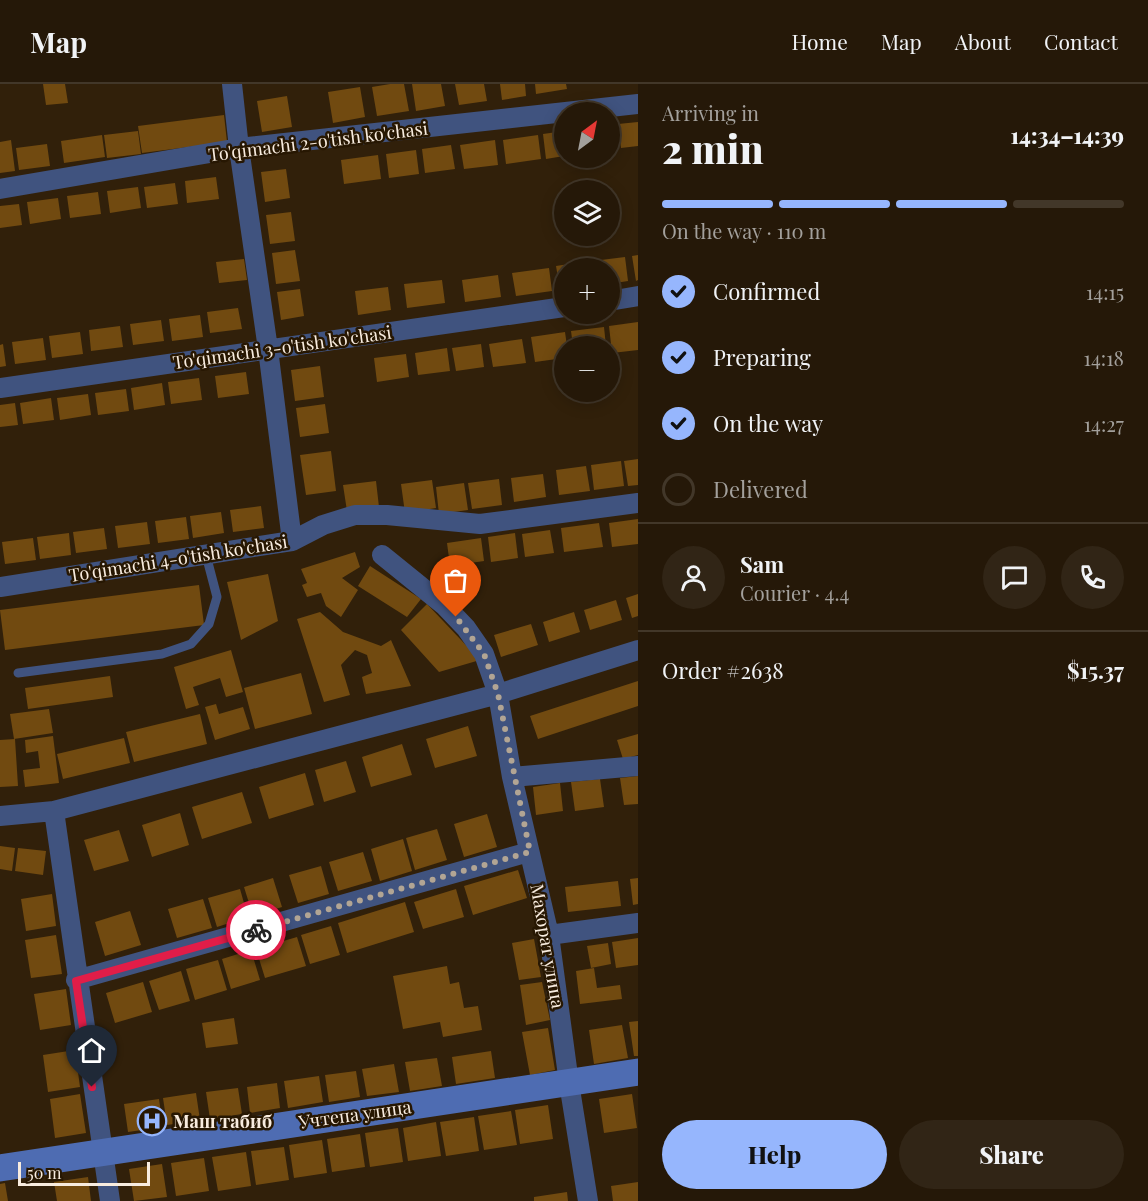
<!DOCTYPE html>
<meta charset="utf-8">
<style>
:root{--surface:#251808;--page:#312516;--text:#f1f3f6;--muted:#a3a09c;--line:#423729;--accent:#96b6fd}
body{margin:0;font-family:"Playfair Display",serif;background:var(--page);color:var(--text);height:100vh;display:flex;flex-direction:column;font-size:22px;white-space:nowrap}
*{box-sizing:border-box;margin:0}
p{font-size:20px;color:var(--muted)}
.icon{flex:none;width:33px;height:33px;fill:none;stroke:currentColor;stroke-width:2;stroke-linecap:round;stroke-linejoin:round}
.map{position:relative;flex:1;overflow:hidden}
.panel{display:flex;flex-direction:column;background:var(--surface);width:510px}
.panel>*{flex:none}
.needle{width:39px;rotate:32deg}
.controls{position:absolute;left:554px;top:18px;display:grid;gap:12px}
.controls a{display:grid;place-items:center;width:66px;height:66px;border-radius:50%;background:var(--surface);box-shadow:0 3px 15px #0003,0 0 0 2px var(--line);font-size:30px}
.scale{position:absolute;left:18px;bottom:15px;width:132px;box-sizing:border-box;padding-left:6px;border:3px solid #f8ecdf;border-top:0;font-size:16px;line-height:21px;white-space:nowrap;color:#f8ecdf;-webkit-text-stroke:4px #271702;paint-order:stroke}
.pin{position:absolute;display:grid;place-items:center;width:51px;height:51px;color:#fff;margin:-62px -26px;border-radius:50% 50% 50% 0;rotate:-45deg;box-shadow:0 0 6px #0007}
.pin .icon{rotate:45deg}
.courier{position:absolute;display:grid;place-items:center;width:60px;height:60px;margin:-30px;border:4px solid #e11d48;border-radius:50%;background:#fff;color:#222;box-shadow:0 2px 8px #0007}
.headline em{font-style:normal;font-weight:800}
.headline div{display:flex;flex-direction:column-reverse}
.headline{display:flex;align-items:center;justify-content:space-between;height:102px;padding:0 24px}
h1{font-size:39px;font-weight:800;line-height:45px}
.bar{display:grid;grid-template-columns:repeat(4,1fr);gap:9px 6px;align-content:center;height:72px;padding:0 24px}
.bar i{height:8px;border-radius:4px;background:var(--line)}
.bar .active{background:var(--accent)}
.bar p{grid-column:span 4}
.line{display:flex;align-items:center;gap:15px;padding:0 24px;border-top:2px solid var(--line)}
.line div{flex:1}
.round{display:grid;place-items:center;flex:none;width:63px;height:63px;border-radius:32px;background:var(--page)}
ol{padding:0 24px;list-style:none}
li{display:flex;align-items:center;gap:18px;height:66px}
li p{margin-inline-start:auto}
li .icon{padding:6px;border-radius:50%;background:var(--accent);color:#111;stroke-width:4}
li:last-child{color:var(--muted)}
li i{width:33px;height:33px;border:3px solid var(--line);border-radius:50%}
.cta{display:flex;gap:12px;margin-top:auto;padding:12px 24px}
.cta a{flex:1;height:69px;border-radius:36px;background:var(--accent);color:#111;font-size:24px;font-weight:800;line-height:69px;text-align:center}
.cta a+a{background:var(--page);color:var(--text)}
header{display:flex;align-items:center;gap:36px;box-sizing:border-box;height:84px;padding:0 30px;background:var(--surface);border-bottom:2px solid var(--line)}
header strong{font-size:28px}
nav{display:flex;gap:33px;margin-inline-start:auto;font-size:21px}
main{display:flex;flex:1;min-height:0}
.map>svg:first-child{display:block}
.building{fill:#714a10}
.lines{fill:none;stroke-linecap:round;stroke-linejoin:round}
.lane{stroke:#40537f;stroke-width:9}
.street{stroke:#40537f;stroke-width:20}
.secondary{stroke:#4e6cb2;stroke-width:27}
.done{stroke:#b2a594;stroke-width:6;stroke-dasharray:0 10.8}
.route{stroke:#e11d48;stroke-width:8}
.labels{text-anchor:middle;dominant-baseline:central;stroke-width:5;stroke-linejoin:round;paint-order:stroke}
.street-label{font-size:18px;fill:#f8ecdf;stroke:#271702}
.poi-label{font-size:18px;font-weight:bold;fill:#f8ecdf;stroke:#271702;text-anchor:start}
</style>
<header>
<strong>Map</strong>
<nav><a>Home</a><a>Map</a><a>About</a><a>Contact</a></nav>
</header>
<main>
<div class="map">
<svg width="638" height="1117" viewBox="0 0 638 1117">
<rect width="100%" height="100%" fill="#31200a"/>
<path class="building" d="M43,0H65L68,19L46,21Z
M390,0H404L409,27L377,32L372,3Z
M412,0H441L445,22L416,27Z
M455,0H484L487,17L459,21Z
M500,0H525L526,12L502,16Z
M535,0H566L567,5L536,10Z
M360,3L365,33L333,39L328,8Z
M287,12L292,43L262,48L257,17Z
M224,31L227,58L142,69L138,42Z
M638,38V62L621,64L618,40Z
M138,47L141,70L107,74L104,51Z
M564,47V72L546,75L543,50Z
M102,51L105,73L64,79L61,57Z
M538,51L541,75L506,80L503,56Z
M11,56L15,87L0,89V58Z
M495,56L498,81L464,85L460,61Z
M47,60L50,82L19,86L16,64Z
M451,61L455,85L425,89L422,65Z
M416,66L419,90L389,94L386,70Z
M378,71L381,95L344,100L341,76Z
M286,85L290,114L265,118L261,88Z
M216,93L219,115L187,119L185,97Z
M175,99L178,120L147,124L144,103Z
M138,103L141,124L110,129L107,107Z
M98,108L101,130L70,134L67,112Z
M58,114L61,135L30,140L27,118Z
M19,120L22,141L0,144V122Z
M291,128L295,157L270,160L266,131Z
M295,166L300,197L276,200L272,169Z
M638,171V196L636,197L632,172Z
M625,173L628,197L609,200V184H594L593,177Z
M244,175L247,196L219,199L216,178Z
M588,177L589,184H564V205L560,206L556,182Z
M549,184L552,207L516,212L512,189Z
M498,191L501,213L465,218L462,196Z
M442,196L445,219L407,224L404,200Z
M388,203L391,226L358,231L355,207Z
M300,205L304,232L281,236L277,208Z
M238,224L242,245L210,249L207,228Z
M200,231L203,253L172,257L169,235Z
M161,236L164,257L133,261L130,240Z
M638,238V266L612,269L609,242Z
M120,242L123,263L91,267L89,246Z
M604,243L606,262H573L571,247Z
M80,248L83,270L52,274L49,252Z
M565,248L567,262H564V274L535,278L531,253Z
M43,254L46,276L15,280L12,258Z
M522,255L526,279L493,283L489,260Z
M3,260L6,282L0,283V261Z
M481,260L484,283L456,287L452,264Z
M447,264L450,287L418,291L415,269Z
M406,270L409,293L377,298L374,274Z
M320,282L324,313L295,317L291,286Z
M246,288L249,310L218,314L215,292Z
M199,294L202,316L171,320L168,298Z
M162,299L165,321L134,326L131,304Z
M126,305L129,327L98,331L95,309Z
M88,310L91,331L60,336L57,314Z
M51,314L54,336L23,340L20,319Z
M15,319L18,341L0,343V321Z
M325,320L329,349L300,353L296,324Z
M331,367L336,407L306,411L300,371Z
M638,375V401L628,402L624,377Z
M621,377L624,402L594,406L591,381Z
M586,382L590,407L559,411L556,386Z
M543,390L546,413L514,418L511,394Z
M499,395L502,421L472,425L468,399Z
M432,396L436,424L405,429L401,400Z
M376,397L379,423L347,427L343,401Z
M464,399L468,426L439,430L436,403Z
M261,422L264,444L233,448L230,426Z
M221,428L224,449L193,454L190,432Z
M186,433L189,455L158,459L155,437Z
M638,435V460L612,463L609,439Z
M147,438L150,460L118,464L115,442Z
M599,439L603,463L564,468L561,444Z
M104,444L107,465L76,469L73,448Z
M550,446L554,469L525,473L522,450Z
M69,449L71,471L40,475L37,453Z
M515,449L518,474L491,478L488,453Z
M33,454L36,476L5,480L2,458Z
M481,454L484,477L450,482L447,459Z
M355,468L360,483L342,494L358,506L341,533L326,522L321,509L307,513L302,501L307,499L301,485Z
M370,482L421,515L407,533L358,502Z
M268,490L278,537L241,556L227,498Z
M199,501L204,541L5,566L0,526Z
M638,510V532L632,534L626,514Z
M616,516L622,536L590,546L584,526Z
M427,520L480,576L439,588L401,546Z
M320,528L343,548L381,562L391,556L411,602L366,610L362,593L372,589L367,571L355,566L341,581L350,611L324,618L297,535Z
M574,528L580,548L549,558L543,538Z
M531,540L538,561L501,573L494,551Z
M231,566L243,608L226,613L220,594L193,603L199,621L186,625L174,583Z
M301,589L312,630L255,645L244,604Z
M110,592L113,613L28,625L25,604Z
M638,597V622L538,655L530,632Z
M216,620L219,630L243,623L250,645L215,656L205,623Z
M49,625L53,649L14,655L10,630Z
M200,630L207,660L134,678L126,648Z
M468,642L477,672L435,684L426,655Z
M638,650V671L623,675L617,656Z
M53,652L59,699L25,703L23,686L40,684L38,667L26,669L25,656Z
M124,654L130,679L63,695L57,670Z
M15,655L18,702L0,703V656Z
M402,660L412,691L371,703L362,673Z
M346,677L356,708L324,718L315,686Z
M305,689L314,721L269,735L259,703Z
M638,692V720L624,721L620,694Z
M600,695L604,723L575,727L571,698Z
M560,699L563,727L536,731L533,703Z
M242,708L252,739L202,755L192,723Z
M180,729L189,761L152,773L142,741Z
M487,730L497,763L464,773L454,740Z
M437,745L447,776L415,786L406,754Z
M119,746L129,777L94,787L84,756Z
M403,755L412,787L380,797L371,765Z
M0,762L15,764L12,787L0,785Z
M18,764L46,767L43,791L15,787Z
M363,768L372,797L338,807L329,778Z
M321,782L329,810L298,819L289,791Z
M518,786L527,814L473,831L464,802Z
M273,794L282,823L253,832L244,803Z
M638,794V820L633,821L630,795Z
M618,797L621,822L568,828L565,803Z
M240,805L248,833L217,843L208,814Z
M456,805L464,833L423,845L414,818Z
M52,810L56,842L26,847L21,815Z
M203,815L212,844L177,854L168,825Z
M405,818L414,848L347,869L338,839Z
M130,827L141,861L105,872L95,838Z
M331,842L340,871L310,880L301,851Z
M56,851L62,890L31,894L25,856Z
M297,853L306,882L265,894L256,865Z
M638,854V881L616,884L612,858Z
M534,855L541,893L519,896L512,859Z
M608,859L611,880L591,884L587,862Z
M251,866L260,896L231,905L222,875Z
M218,876L227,906L195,916L186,885Z
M447,882L450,900L459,898L464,924L478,922L482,946L443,953L440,938L403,945L393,892Z
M594,884L597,904L620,901L622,915L580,920L576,887Z
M181,887L190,917L159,926L149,897Z
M143,898L152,928L115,939L106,909Z
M542,898L550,936L526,941L520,901Z
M66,905L71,941L40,946L34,910Z
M234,934L238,960L206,964L202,939Z
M638,937V972H634L629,938Z
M622,941L628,974L594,980L589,946Z
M548,944L555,986L530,991L522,948Z
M75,966L80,1003L48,1008L43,971Z
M491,967L495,994L456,1000L452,973Z
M437,974L442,1002L410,1007L405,978Z
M394,980L399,1008L367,1012L362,985Z
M356,987L360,1013L329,1018L325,991Z
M319,992L323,1018L288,1024L284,997Z
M277,999L280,1024L250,1029L247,1003Z
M238,1004L242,1030L210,1035L206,1008Z
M196,1009L200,1036L167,1041L163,1014Z
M80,1010L86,1049L55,1054L50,1015Z
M632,1010L637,1044L604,1049L599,1015Z
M159,1015L163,1043L128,1048L124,1020Z
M548,1021L553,1055L520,1060L515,1026Z
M511,1027L517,1061L484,1066L478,1032Z
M474,1033L479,1067L446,1072L440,1038Z
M436,1038L441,1072L408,1077L403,1044Z
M398,1044L403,1078L370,1083L365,1049Z
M360,1050L365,1083L332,1088L327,1055Z
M322,1056L327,1089L294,1094L289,1061Z
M284,1063L289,1096L256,1101L251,1067Z
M246,1068L251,1102L218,1107L212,1073Z
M204,1074L209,1107L176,1112L171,1079Z
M162,1080L167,1113L134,1117L129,1085Z
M88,1093L91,1117H57L54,1098Z
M638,1098V1117H613L611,1102Z
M5,1099L8,1117H0V1100Z
M567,1108L568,1117H534V1113Z"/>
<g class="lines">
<path class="lane" d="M18,589L162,570L191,560L209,540L217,513L206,471"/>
<path class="street" d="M232,0L239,64L268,265L292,457
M0,105L239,64L638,20
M609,217L638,212
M0,304L564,223
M382,471L445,522L466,544L484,570L498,610L512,693L549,851L569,999L588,1117
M0,503L292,457L323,441L355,431H387L480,440L638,419
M512,693L638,682
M54,727L110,1117
M0,732L54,727L498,610L638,566
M549,851L638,839
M76,896L529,768"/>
<path class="secondary" d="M0,1084L638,988"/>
</g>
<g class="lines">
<path class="done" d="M256,846L530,768L498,610L484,570L456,533"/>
<path class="route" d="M92,1003L76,897L256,846"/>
</g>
<defs>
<g id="hospital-ring" transform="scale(1.5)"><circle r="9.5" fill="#271702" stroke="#96b6fd" stroke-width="1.5"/><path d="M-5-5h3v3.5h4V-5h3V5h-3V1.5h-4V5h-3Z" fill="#96b6fd"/></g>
</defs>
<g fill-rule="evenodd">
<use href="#hospital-ring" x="152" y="1037"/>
</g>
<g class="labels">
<g class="street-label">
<text transform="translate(318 57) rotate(-7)">To'qimachi 2-o'tish ko'chasi</text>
<text transform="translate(282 263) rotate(-8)">To'qimachi 3-o'tish ko'chasi</text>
<text transform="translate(178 474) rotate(-9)">To'qimachi 4-o'tish ko'chasi</text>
<text transform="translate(548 862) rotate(80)">Махорат улица</text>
<text transform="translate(355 1030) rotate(-8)">Учтепа улица</text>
</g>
<g class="poi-label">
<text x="173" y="1037">Маш табиб</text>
</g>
</g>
</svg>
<div class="controls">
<a><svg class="needle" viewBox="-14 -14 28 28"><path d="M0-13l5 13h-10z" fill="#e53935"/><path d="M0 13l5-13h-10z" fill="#a3a09c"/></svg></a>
<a><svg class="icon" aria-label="layers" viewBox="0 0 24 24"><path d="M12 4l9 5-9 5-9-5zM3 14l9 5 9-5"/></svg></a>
<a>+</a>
<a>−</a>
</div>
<div class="scale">50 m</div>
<div class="pin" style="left:456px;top:533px;background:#ea580c"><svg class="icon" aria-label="bag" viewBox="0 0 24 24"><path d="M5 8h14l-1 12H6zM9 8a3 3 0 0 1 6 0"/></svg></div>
<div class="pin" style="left:92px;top:1003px;background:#1f2937"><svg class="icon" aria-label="home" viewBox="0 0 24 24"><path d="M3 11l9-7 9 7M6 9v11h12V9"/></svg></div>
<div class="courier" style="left:256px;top:846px"><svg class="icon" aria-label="bike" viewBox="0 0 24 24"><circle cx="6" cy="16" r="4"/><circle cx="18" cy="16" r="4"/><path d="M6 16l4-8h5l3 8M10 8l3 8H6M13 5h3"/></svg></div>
</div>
<section class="panel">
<div class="headline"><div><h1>2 min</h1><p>Arriving in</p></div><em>14:34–14:39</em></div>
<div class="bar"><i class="active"></i><i class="active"></i><i class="active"></i><i></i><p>On the way · 110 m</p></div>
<ol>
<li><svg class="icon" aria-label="check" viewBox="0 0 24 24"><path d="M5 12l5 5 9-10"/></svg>Confirmed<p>14:15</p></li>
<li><svg class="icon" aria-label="check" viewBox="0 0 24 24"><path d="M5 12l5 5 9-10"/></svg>Preparing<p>14:18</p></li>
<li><svg class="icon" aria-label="check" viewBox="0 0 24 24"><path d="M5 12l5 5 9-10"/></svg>On the way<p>14:27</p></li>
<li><i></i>Delivered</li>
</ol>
<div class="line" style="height:108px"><a class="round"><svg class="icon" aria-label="person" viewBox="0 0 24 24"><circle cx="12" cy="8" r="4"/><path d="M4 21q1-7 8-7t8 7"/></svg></a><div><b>Sam</b><p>Courier · 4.4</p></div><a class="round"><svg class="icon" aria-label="chat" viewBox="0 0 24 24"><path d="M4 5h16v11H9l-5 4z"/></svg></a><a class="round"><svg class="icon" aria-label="phone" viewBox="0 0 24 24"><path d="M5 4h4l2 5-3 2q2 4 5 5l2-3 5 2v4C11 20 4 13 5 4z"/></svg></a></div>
<div class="line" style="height:78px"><div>Order #2638</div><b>$15.37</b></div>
<div class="cta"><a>Help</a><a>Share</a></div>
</section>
</main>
